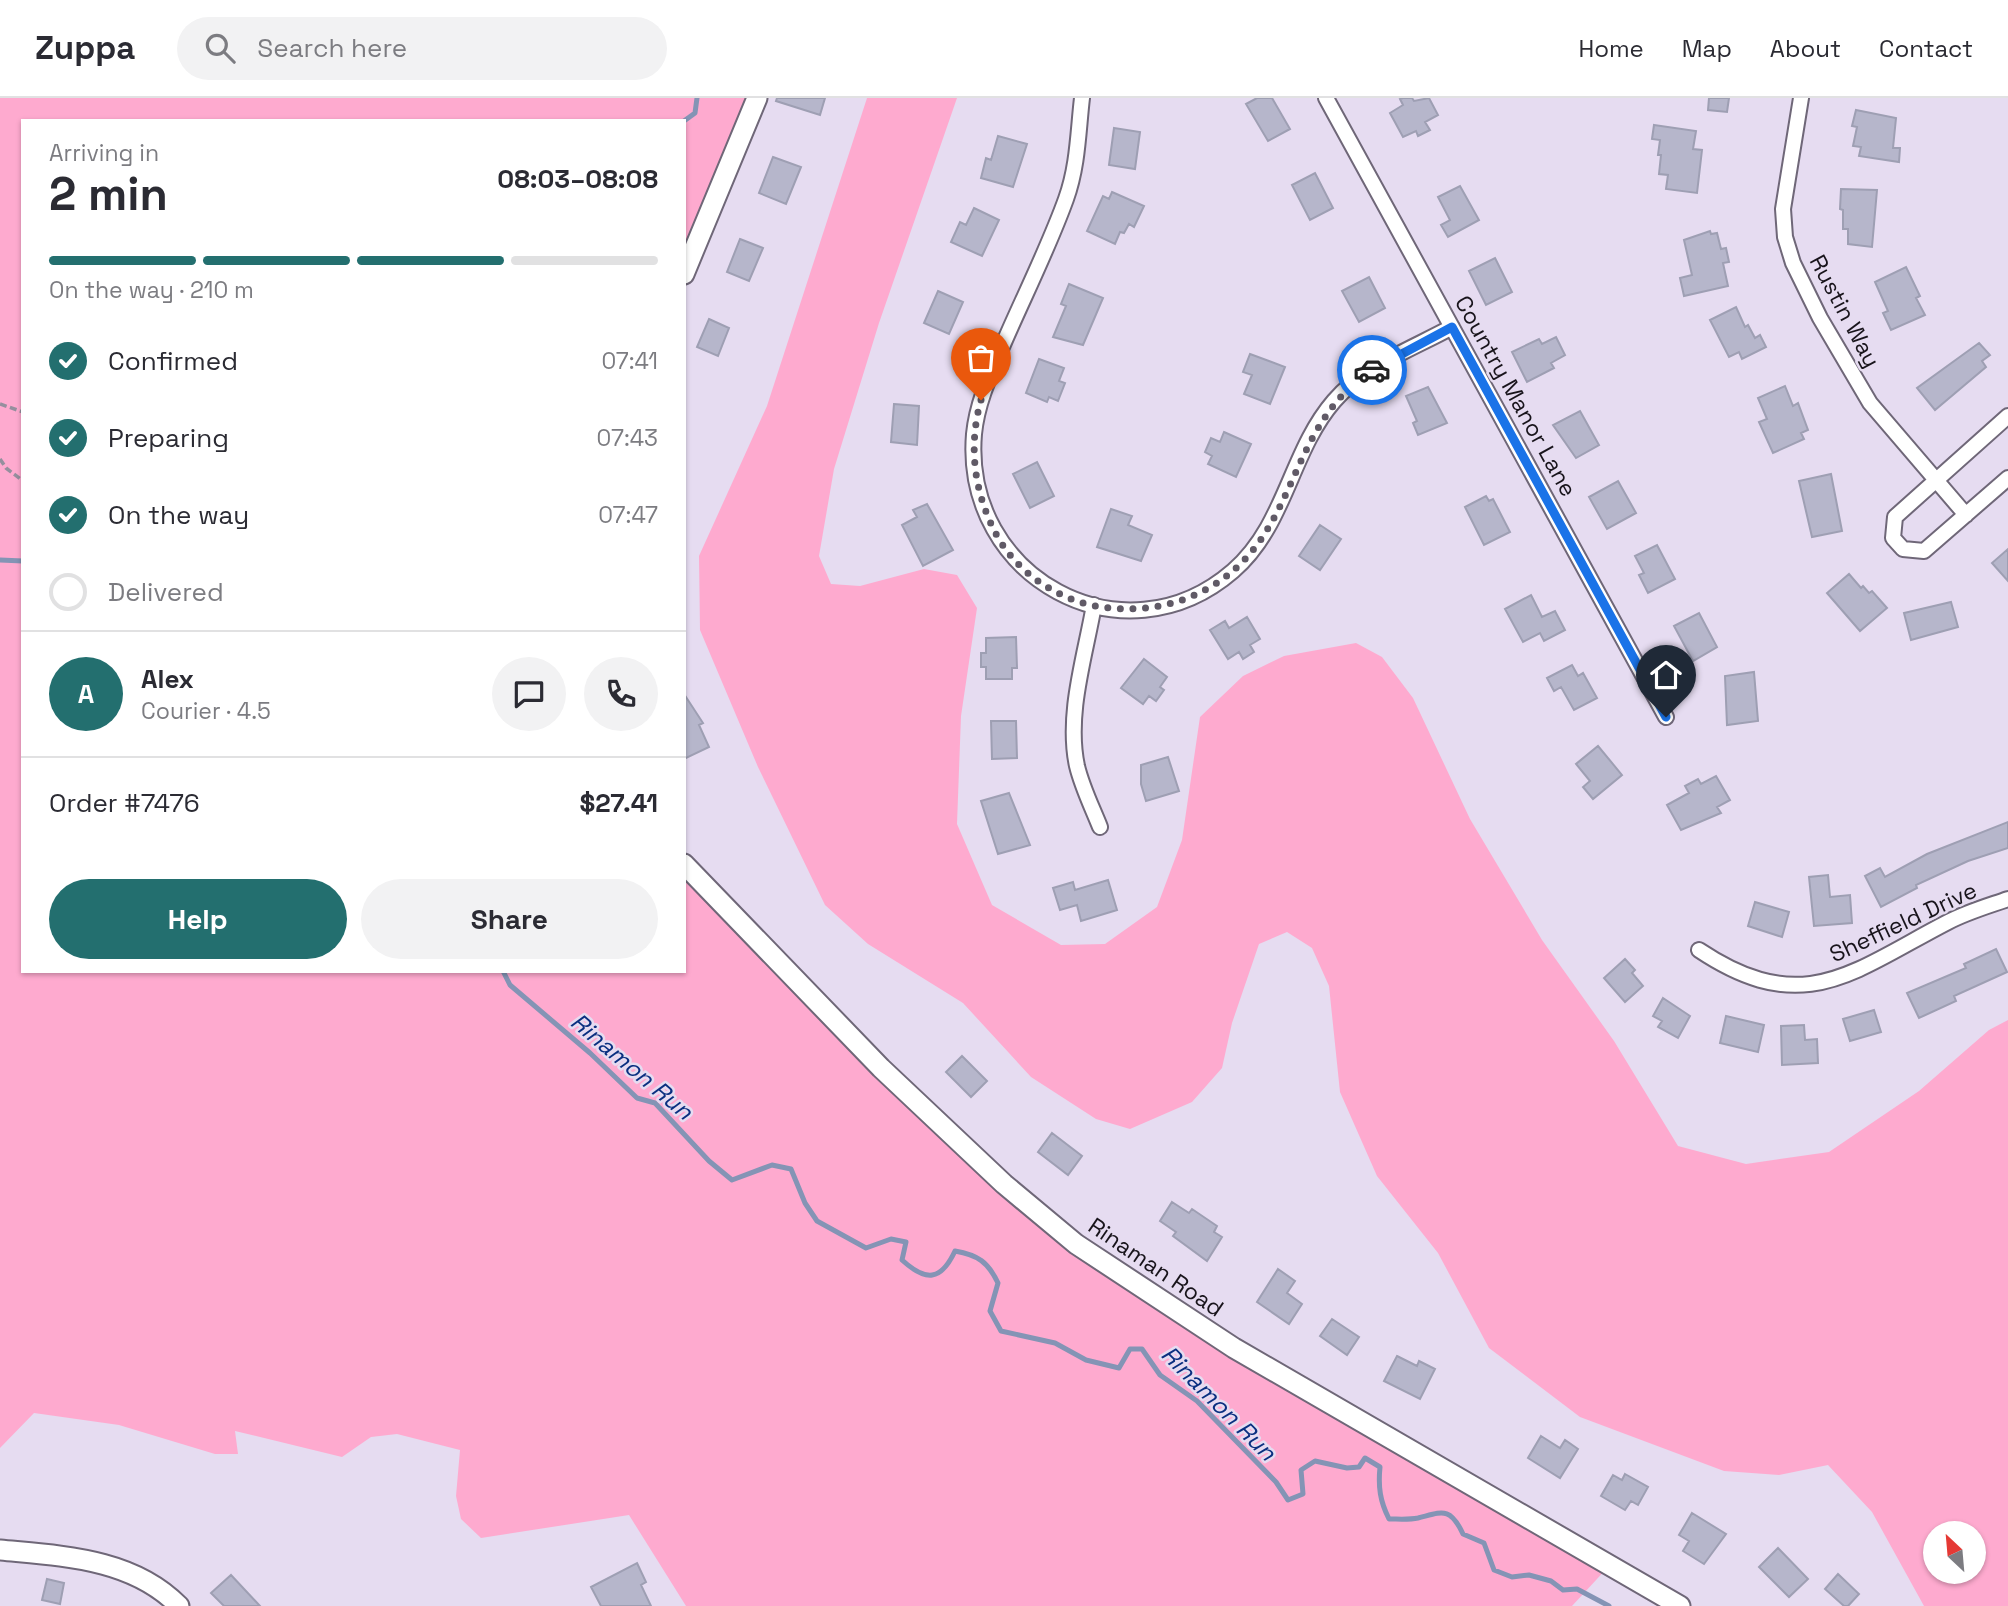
<!DOCTYPE html>
<meta charset="utf-8">
<style>
:root{--surface:#fff;--page:#f2f2f3;--text:#2b2b33;--muted:#7c7c81;--line:#e1e1e2;--accent:#236f6f}
body{margin:0;font-family:"Space Grotesk",sans-serif;background:var(--page);color:var(--text);height:100vh;display:flex;flex-direction:column;font-size:26px;white-space:nowrap}
*{box-sizing:border-box;margin:0}
p{font-size:23px;color:var(--muted)}
.icon{flex:none;width:38px;height:38px;fill:none;stroke:currentColor;stroke-width:2;stroke-linecap:round;stroke-linejoin:round}
.map{position:relative;flex:1;overflow:hidden}
.sheet{position:absolute;left:21px;top:21px;width:665px;height:854px;display:flex;flex-direction:column;background:var(--surface);border-radius:0px;box-shadow:0 2px 5px #0004}
.sheet>*{flex:none}
.needle{width:46px;rotate:334deg}
.fabs{position:absolute;left:1923px;top:1423px;display:grid;gap:14px}
.fabs a{display:grid;place-items:center;width:63px;height:63px;border-radius:50%;background:var(--surface);box-shadow:0 2px 5px #0004;font-size:35px}
.pin{position:absolute;display:grid;place-items:center;width:60px;height:60px;color:#fff;margin:-72px -30px;border-radius:50% 50% 50% 0;rotate:-45deg;box-shadow:0 0 7px #0007}
.pin .icon{rotate:45deg}
.courier{position:absolute;display:grid;place-items:center;width:70px;height:70px;margin:-35px;border:5px solid #1a73e8;border-radius:50%;background:#fff;color:#222;box-shadow:0 2px 9px #0007}
.overview em{font-style:normal;font-weight:700}
.overview div{display:flex;flex-direction:column-reverse}
.overview{display:flex;align-items:center;justify-content:space-between;height:119px;padding:0 28px}
h1{font-size:46px;font-weight:700;line-height:52px}
.bar{display:grid;grid-template-columns:repeat(4,1fr);gap:10px 7px;align-content:center;height:84px;padding:0 28px}
.bar i{height:9px;border-radius:5px;background:var(--line)}
.bar .active{background:var(--accent)}
.bar p{grid-column:span 4}
.line{display:flex;align-items:center;gap:18px;padding:0 28px;border-top:2px solid var(--line)}
.line div{flex:1}
.round{display:grid;place-items:center;flex:none;width:74px;height:74px;border-radius:37px;background:var(--page)}
ol{padding:0 28px;list-style:none}
li{display:flex;align-items:center;gap:21px;height:77px}
li p{margin-inline-start:auto}
li .icon{padding:7px;border-radius:50%;background:var(--accent);color:#fff;stroke-width:4}
li:last-child{color:var(--muted)}
li i{width:38px;height:38px;border:4px solid var(--line);border-radius:50%}
.action{display:flex;gap:14px;margin-top:auto;padding:14px 28px}
.action a{flex:1;height:80px;border-radius:42px;background:var(--accent);color:#fff;font-size:28px;font-weight:700;line-height:80px;text-align:center}
.action a+a{background:var(--page);color:var(--text)}
header{display:flex;align-items:center;gap:42px;box-sizing:border-box;height:98px;padding:0 35px;background:var(--surface);border-bottom:2px solid var(--line)}
header strong{font-size:33px}
nav{display:flex;gap:38px;margin-inline-start:auto;font-size:24px}
.search{width:490px;height:63px;background:var(--page);display:flex;align-items:center;gap:18px;box-sizing:border-box;padding:0 24px;border-radius:38px;color:var(--muted);font-size:26px}
.map>svg:first-child{display:block}
.green{fill:#feaacf;fill-rule:evenodd}
.lines{fill:none;stroke-linecap:round;stroke-linejoin:round}
.stream{stroke:#8494b5;stroke-width:5}
.building{fill:#b6b6cb;stroke:#9e9fb3;stroke-width:2}
.street-casing{stroke:#6f6778;stroke-width:18}
.secondary-casing{stroke:#6f6778;stroke-width:23}
.path{stroke:#968f9e;stroke-width:3.5;stroke-dasharray:7 3.5;stroke-linecap:butt}
.street{stroke:#fff;stroke-width:14}
.secondary{stroke:#fff;stroke-width:19}
.done{stroke:#605a66;stroke-width:7;stroke-dasharray:0 12.6}
.route{stroke:#1a73e8;stroke-width:9}
.labels{text-anchor:middle;dominant-baseline:central;stroke-width:5;stroke-linejoin:round;paint-order:stroke}
.street-label{font-size:23px;fill:#18141b;stroke:#e6dcf1}
.water-label{font-size:24px;font-style:italic;fill:#0a2f80;stroke:#e6dcf1}
</style>
<header>
<strong>Zuppa</strong>
<div class="search"><svg class="icon" aria-label="search" viewBox="0 0 24 24"><circle cx="10" cy="10" r="6"/><path d="M15 15l6 6"/></svg>Search here</div>
<nav><a>Home</a><a>Map</a><a>About</a><a>Contact</a></nav>
</header>
<div class="map">
<svg width="2008" height="1508" viewBox="0 0 2008 1508">
<rect width="100%" height="100%" fill="#e6dcf1"/>
<path class="green" d="M0,0H757L684,176V23H23V873H684V766L736,821L1076,1146L1609,1468L1572,1508H686L629,1417L481,1440L461,1421L456,1398L460,1352L397,1336L371,1339L342,1359L235,1333L238,1356H215L119,1327L34,1315L0,1350Z
M867,0H957L879,225L834,371L819,458L831,486L860,488L924,471L957,477L977,510L961,618L957,726L992,807L1061,847L1105,846L1157,809L1182,742L1200,619L1243,578L1284,558L1356,545L1382,559L1413,600L1470,721L1542,842L1614,943L1678,1048L1746,1066L1829,1054L1919,993L1989,932L2008,922V1508H1924L1872,1414L1828,1367L1779,1377L1724,1373L1580,1319L1489,1250L1438,1155L1377,1078L1340,994L1329,888L1312,850L1287,834L1259,846L1232,925L1222,970L1192,1004L1130,1031L1096,1021L1031,979L963,905L868,846L825,807L758,669L700,532L699,458L767,308ZM1974,1435V1474H1936V1435Z"/>
<g class="lines">
<path class="stream" d="M684,23L695,15L697,0
M0,462L23,463
M503,873L510,887L590,955L637,1000L655,1005L709,1063L732,1082L772,1067L791,1071L805,1105L817,1123L866,1150L891,1141L906,1144L902,1162C926,1184 941,1183 955,1153C978,1157 988,1164 998,1185L990,1213L1001,1233L1055,1245L1086,1262L1119,1270L1130,1251H1142L1160,1277L1197,1303L1276,1384L1288,1402L1303,1396L1301,1372L1315,1363L1347,1370L1359,1369L1365,1360L1380,1369C1378,1389 1380,1403 1389,1421C1398,1421 1409,1422 1418,1420C1442,1414 1450,1408 1463,1436L1484,1445L1494,1472L1512,1479L1529,1477L1551,1483L1563,1492L1577,1491L1609,1508"/>
</g>
<path class="building" d="M777,0H825L820,17L776,3Z
M1257,0H1272L1290,31L1268,43L1246,6Z
M1403,0H1412L1414,3L1429,0L1438,17L1425,24L1430,32L1418,38L1416,33L1403,39L1390,15L1403,7L1400,1Z
M1709,0H1729L1727,14L1708,12Z
M1856,12L1896,20L1893,50H1900L1899,64L1859,58L1861,49L1853,48L1857,29L1852,28Z
M1654,27L1696,33L1693,51L1702,52L1697,95L1666,91L1668,77L1659,76L1661,57H1658L1660,42L1652,41Z
M1114,30L1140,34L1135,71L1109,67Z
M998,38L1027,46L1013,89L981,80L986,60L991,62Z
M773,59L801,69L786,106L759,95Z
M1315,75L1333,110L1310,122L1292,87Z
M1460,88L1479,122L1448,139L1441,127L1450,122L1438,99Z
M1841,91L1877,92L1872,149L1848,146V131H1843V112L1840,111Z
M1112,94L1144,108L1134,129L1129,126L1124,135L1120,134L1115,146L1087,133L1103,98L1109,101Z
M974,110L999,122L982,158L951,144L960,124L966,127Z
M1710,133L1711,136L1717,135L1721,151L1726,150L1729,164L1723,165L1728,188L1684,198L1680,180L1692,177L1684,142Z
M740,141L763,150L749,183L727,174Z
M1495,160L1512,194L1486,207L1469,173Z
M1906,169L1920,198L1916,200L1925,217L1891,232L1883,215L1888,213L1875,184Z
M1369,179L1385,210L1359,224L1342,193Z
M1069,186L1103,200L1083,247L1053,239L1066,208L1061,206Z
M938,193L963,204L949,236L924,225Z
M1736,209L1745,229L1748,227L1755,240L1760,237L1766,249L1742,261L1739,254L1729,259L1710,222Z
M709,221L729,230L718,258L697,249Z
M1556,239L1565,257L1551,265L1554,270L1527,284L1512,254L1539,241L1542,246Z
M1979,245L1990,257L1982,263L1986,269L1935,312L1917,290Z
M1250,256L1285,269L1270,306L1244,296L1252,277L1243,274Z
M1039,261L1064,270L1059,283L1065,285L1058,303L1049,299L1047,304L1026,295Z
M1785,288L1793,308L1798,305L1808,332L1801,335L1804,341L1773,355L1759,324L1767,321L1758,300Z
M1428,289L1447,325L1418,337L1413,325L1417,323L1406,298Z
M894,306L919,308L917,347L891,344Z
M1580,313L1599,347L1576,360L1553,327Z
M1224,334L1251,346L1236,379L1208,366L1212,358L1205,354L1211,340L1220,344Z
M1037,364L1054,398L1030,410L1013,376Z
M1831,376L1842,433L1812,439L1799,383Z
M1618,383L1636,415L1607,431L1589,399Z
M1486,398L1489,403L1493,401L1510,434L1484,447L1465,409Z
M927,406L953,452L923,468L902,427L917,419L913,412Z
M1111,411L1132,418L1128,427L1152,437L1141,463L1097,449Z
M1320,427L1341,441L1320,472L1299,458Z
M1657,447L1675,481L1648,495L1639,477L1644,475L1635,458Z
M2008,451V483L1992,465Z
M1849,476L1861,490L1863,488L1869,495L1872,493L1887,510L1860,533L1827,495Z
M1531,497L1542,519L1555,513L1565,532L1544,543L1540,535L1523,544L1505,511Z
M1951,504L1958,529L1911,542L1904,515Z
M1699,515L1717,549L1693,563L1674,528Z
M1247,519L1260,541L1250,547L1254,554L1243,561L1239,554L1228,561L1210,532L1225,523L1229,530Z
M1016,539L1017,570H1012V581H986V569H981V555H986V540Z
M1144,561L1167,579L1160,589L1164,592L1156,603L1149,598L1143,606L1121,590Z
M1572,567L1578,578L1583,575L1597,600L1574,612L1561,589L1554,593L1547,580Z
M1754,574L1758,623L1727,627L1725,578Z
M684,596L703,625L699,627L709,649L684,661Z
M991,623H1016L1017,660L992,661Z
M1598,648L1622,677L1593,701L1583,689L1590,683L1576,666Z
M1168,659L1179,693L1146,703L1141,686V667Z
M1716,678L1730,702L1717,709L1721,715L1681,732L1667,707L1689,695L1685,688L1698,681L1701,686Z
M1009,695L1030,747L998,756L981,703Z
M2008,724V750L1968,763L1916,787L1917,790L1881,809L1865,778L1880,770L1885,779L1927,756Z
M1828,777L1830,799L1850,797L1852,825L1814,828L1809,779Z
M1108,782L1117,812L1081,823L1077,807L1060,812L1053,790L1073,784L1075,792Z
M1755,804L1789,814L1782,839L1748,828Z
M1996,851L2007,874L1954,898L1956,903L1919,920L1907,895L1966,870L1964,866Z
M1625,861L1635,872L1632,875L1643,888L1625,904L1604,880Z
M1663,900L1690,918L1678,940L1658,929L1662,923L1653,918Z
M1874,912L1881,934L1850,943L1843,921Z
M1726,918L1764,927L1758,954L1720,945Z
M1804,927L1805,942L1817,941L1818,965L1782,967L1781,928Z
M962,958L987,983L971,999L946,974Z
M1052,1035L1082,1058L1068,1077L1038,1054Z
M1172,1104L1189,1115L1192,1111L1217,1128L1214,1134L1222,1139L1207,1163L1173,1138L1176,1134L1160,1123Z
M1278,1171L1295,1183L1287,1195L1302,1206L1289,1226L1257,1204Z
M1332,1221L1359,1239L1347,1257L1320,1238Z
M1397,1258L1417,1268L1419,1263L1435,1271L1420,1301L1384,1283Z
M1541,1338L1560,1350L1565,1342L1578,1351L1560,1380L1528,1360Z
M1625,1376L1648,1389L1638,1407L1631,1403L1625,1412L1601,1398L1613,1377L1622,1382Z
M1692,1415L1726,1436L1704,1466L1683,1453L1689,1443L1679,1437Z
M1778,1450L1808,1481L1789,1499L1759,1469Z
M637,1465L646,1484L641,1487L651,1508H601L591,1489Z
M1838,1476L1859,1496L1848,1508H1844L1825,1491Z
M231,1477L260,1508H224L211,1495Z
M47,1481L64,1485L60,1506L42,1502Z"/>
<g class="lines">
<g class="street-casing">
<path id="street" d="M1082,0C1078,34 1078,68 1066,101C1048,151 1023,200 1002,249C990,277 977,305 974,336C962,479 1123,568 1233,473C1286,427 1290,354 1334,303C1364,268 1412,251 1452,229
M1326,0L1666,619
M1801,0L1783,111L1785,139L1793,165L1820,220L1870,305L1966,417
M2008,318L1895,419L1893,440L1903,451L1924,453L2008,380
M1094,507C1085,559 1066,616 1077,668C1082,689 1092,709 1100,729
M1699,852C1804,922 1853,873 1948,824C1967,814 1988,808 2008,801"/>
</g>
<g class="secondary-casing">
<path id="secondary" d="M684,176L757,0
M684,766L881,970L1004,1086L1076,1146L1234,1250L1680,1508
M0,1452C62,1458 132,1460 179,1508"/>
</g>
<path class="path" d="M0,306L23,314
M0,361L6,370L23,383"/>
<use href="#street" class="street"/>
<use href="#secondary" class="secondary"/>
</g>
<g class="lines">
<path class="done" d="M981,302C968,348 974,394 996,436C1017,475 1059,503 1102,509C1139,514 1173,509 1205,492C1301,440 1283,331 1372,272"/>
<path class="route" d="M1372,272L1452,229L1666,619"/>
</g>
<g class="labels">
<g class="street-label">
<text transform="translate(1845 213) rotate(62)">Rustin Way</text>
<text transform="translate(1516 298) rotate(61)">Country Manor Lane</text>
<text transform="translate(1903 824) rotate(-25)">Sheffield Drive</text>
<text transform="translate(1156 1169) rotate(34)">Rinaman Road</text>
</g>
<g class="water-label">
<text transform="translate(632 968) rotate(40)">Rinamon Run</text>
<text transform="translate(1219 1305) rotate(45)">Rinamon Run</text>
</g>
</g>
</svg>
<div class="fabs">
<a><svg class="needle" viewBox="-14 -14 28 28"><path d="M0-13l5 13h-10z" fill="#e53935"/><path d="M0 13l5-13h-10z" fill="#7c7c81"/></svg></a>
</div>
<div class="pin" style="left:981px;top:302px;background:#ea580c"><svg class="icon" aria-label="bag" viewBox="0 0 24 24"><path d="M5 8h14l-1 12H6zM9 8a3 3 0 0 1 6 0"/></svg></div>
<div class="pin" style="left:1666px;top:619px;background:#1f2937"><svg class="icon" aria-label="home" viewBox="0 0 24 24"><path d="M3 11l9-7 9 7M6 9v11h12V9"/></svg></div>
<div class="courier" style="left:1372px;top:272px"><svg class="icon" aria-label="car" viewBox="0 0 24 24"><path d="M5 17H2v-5l4-1 3-4h7l3 4 3 1v5h-3M9 17h6M6 11h13"/><circle cx="7" cy="17" r="2"/><circle cx="17" cy="17" r="2"/></svg></div>
<section class="sheet">
<div class="overview"><div><h1>2 min</h1><p>Arriving in</p></div><em>08:03–08:08</em></div>
<div class="bar"><i class="active"></i><i class="active"></i><i class="active"></i><i></i><p>On the way · 210 m</p></div>
<ol>
<li><svg class="icon" aria-label="check" viewBox="0 0 24 24"><path d="M5 12l5 5 9-10"/></svg>Confirmed<p>07:41</p></li>
<li><svg class="icon" aria-label="check" viewBox="0 0 24 24"><path d="M5 12l5 5 9-10"/></svg>Preparing<p>07:43</p></li>
<li><svg class="icon" aria-label="check" viewBox="0 0 24 24"><path d="M5 12l5 5 9-10"/></svg>On the way<p>07:47</p></li>
<li><i></i>Delivered</li>
</ol>
<div class="line" style="height:126px"><b class="round" style="background:var(--accent);color:#fff">A</b><div><b>Alex</b><p>Courier · 4.5</p></div><a class="round"><svg class="icon" aria-label="chat" viewBox="0 0 24 24"><path d="M4 5h16v11H9l-5 4z"/></svg></a><a class="round"><svg class="icon" aria-label="phone" viewBox="0 0 24 24"><path d="M5 4h4l2 5-3 2q2 4 5 5l2-3 5 2v4C11 20 4 13 5 4z"/></svg></a></div>
<div class="line" style="height:91px"><div>Order #7476</div><b>$27.41</b></div>
<div class="action"><a>Help</a><a>Share</a></div>
</section>
</div>
